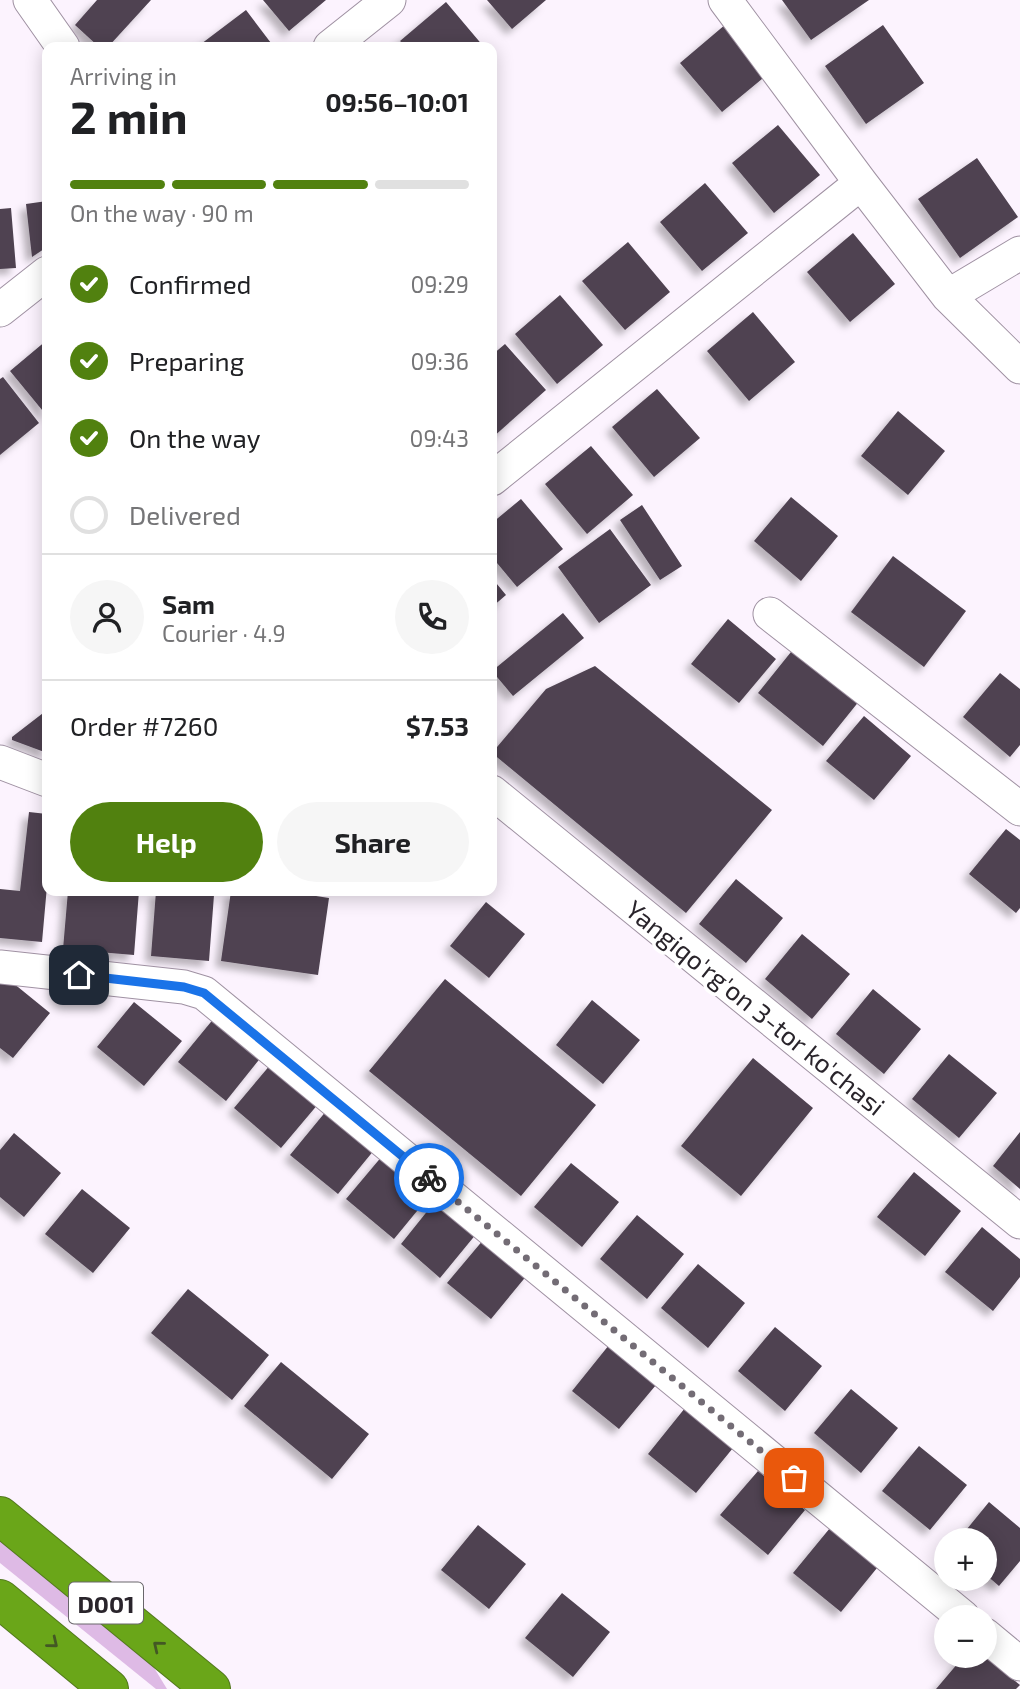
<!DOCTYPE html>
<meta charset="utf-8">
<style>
:root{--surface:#fff;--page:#f6f6f6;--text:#202124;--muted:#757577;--line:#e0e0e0;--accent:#51810f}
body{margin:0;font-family:"Exo 2",sans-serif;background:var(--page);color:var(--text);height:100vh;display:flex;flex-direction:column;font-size:26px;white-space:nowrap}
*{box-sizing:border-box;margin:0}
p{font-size:23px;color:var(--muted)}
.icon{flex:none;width:38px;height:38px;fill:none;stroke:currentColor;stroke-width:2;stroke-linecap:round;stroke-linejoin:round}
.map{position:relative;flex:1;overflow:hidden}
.panel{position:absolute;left:42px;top:42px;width:455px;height:854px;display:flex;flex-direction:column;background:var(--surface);border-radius:14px;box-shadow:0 4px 18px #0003}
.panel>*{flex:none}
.tools{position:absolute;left:934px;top:1528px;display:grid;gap:14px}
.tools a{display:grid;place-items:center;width:63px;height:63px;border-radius:50%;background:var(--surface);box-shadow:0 4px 18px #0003;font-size:35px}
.pin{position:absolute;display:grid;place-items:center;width:60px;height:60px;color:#fff;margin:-30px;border-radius:14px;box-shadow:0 4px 10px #0006}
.courier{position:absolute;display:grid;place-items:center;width:70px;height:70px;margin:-35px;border:5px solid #1a73e8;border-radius:50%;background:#fff;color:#222;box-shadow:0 2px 9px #0007}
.headline em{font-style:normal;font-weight:700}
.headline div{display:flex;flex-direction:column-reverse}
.headline{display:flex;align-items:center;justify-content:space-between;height:119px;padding:0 28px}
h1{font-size:46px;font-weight:700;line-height:52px}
.bar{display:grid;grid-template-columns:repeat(4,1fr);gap:10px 7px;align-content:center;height:84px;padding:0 28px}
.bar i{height:9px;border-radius:5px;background:var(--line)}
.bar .selected{background:var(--accent)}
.bar p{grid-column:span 4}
.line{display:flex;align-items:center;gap:18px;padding:0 28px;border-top:2px solid var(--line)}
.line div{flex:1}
.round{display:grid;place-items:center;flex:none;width:74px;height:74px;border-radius:37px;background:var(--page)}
ol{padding:0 28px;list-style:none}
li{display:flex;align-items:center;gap:21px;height:77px}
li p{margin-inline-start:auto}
li .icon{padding:7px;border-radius:50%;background:var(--accent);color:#fff;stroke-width:4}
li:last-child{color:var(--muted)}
li i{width:38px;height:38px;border:4px solid var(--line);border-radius:50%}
.button{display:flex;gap:14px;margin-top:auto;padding:14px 28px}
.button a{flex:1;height:80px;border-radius:42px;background:var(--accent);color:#fff;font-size:28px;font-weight:700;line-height:80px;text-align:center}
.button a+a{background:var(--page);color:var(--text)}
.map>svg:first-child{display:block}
.green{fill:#debae5}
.building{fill:#4f4351;filter:url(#shadow)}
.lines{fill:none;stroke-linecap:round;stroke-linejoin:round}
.minor-casing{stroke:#9f91a2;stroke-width:35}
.highway-casing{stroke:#53781f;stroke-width:40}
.minor{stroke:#fff;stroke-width:33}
.highway{stroke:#6aa619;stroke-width:38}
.oneway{stroke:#435824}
.done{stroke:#736c75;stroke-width:7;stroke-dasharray:0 12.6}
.route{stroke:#1a73e8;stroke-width:9}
.labels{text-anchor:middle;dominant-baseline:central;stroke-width:7;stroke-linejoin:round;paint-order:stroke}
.shield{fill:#fff;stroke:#69666b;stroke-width:2}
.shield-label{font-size:24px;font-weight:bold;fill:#29242b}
.street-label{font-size:26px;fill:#29242b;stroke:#fff}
</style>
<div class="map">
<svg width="1020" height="1689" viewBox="0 0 1020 1689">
<defs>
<filter id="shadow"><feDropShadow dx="-6" dy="6" stdDeviation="3.5" flood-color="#0004"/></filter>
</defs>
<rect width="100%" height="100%" fill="#fcf3fe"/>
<path class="green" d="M0,1534L142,1648L167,1689H156L0,1563Z"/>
<path class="building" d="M97,0H151L108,47H99L75,25Z
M263,0H326L289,31Z
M487,0H546L512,29Z
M782,0H869L811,40Z
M446,2L484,47H406L400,41Z
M246,10L274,47H197Z
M726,24L768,74L722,112L680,63Z
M883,25L924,83L866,124L825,66Z
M778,125L820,175L774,213L732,163Z
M977,158L1018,217L960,258L918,199Z
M705,183L748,233L702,271L660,222Z
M47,201V247L32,257L26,204Z
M11,208L16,268L0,269V209Z
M853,233L895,284L850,322L807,272Z
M628,242L670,292L625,330L582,281Z
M560,295L603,345L557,384L515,334Z
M753,312L795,362L749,401L707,351Z
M47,340V416L10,371Z
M505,344L546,390L492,438V355Z
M3,377L39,423L0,455V379Z
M657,389L700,438L654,477L612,427Z
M898,411L945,451L908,495L861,456Z
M591,446L633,495L587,534L545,484Z
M791,497L838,536L801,581L754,541Z
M521,499L563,549L517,587L492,557V523Z
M642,505L682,566L660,580L620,520Z
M610,529L651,585L599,623L558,567Z
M893,556L966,611L924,667L851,612Z
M492,578L506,595L492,607Z
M563,613L584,638L513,696L492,671Z
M728,619L776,659L739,703L691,664Z
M795,647L860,700L823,746L758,693Z
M595,666L772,810L686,913L492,753L546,689Z
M1000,673L1020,689V745L1010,757L963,717Z
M47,710V753L12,740V737Z
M864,716L911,756L874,800L826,761Z
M29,812L47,814V886L42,942L0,938V889L20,891Z
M1006,829L1020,840V908L1016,913L969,874Z
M736,879L783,918L746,963L699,924Z
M68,891H139L134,955L63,949Z
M156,891L214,895L209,961L151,956Z
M231,891H284L329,898L318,975L221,961Z
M486,902L525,934L489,978L450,946Z
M802,934L850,974L812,1019L765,979Z
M2,974L50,1013L13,1058L0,1048V977Z
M445,979L596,1105L521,1196L369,1071Z
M873,989L921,1029L884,1074L836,1034Z
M592,1000L640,1040L603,1084L556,1045Z
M134,1002L182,1041L144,1086L97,1047Z
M215,1017L262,1056L226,1101L178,1062Z
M949,1054L997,1093L959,1138L912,1099Z
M753,1058L813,1108L741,1196L681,1146Z
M271,1064L319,1103L281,1148L234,1108Z
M327,1110L375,1149L338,1194L290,1155Z
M1020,1132V1189L993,1166Z
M14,1133L61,1173L24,1217L0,1197V1150Z
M383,1155L431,1194L394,1239L346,1199Z
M571,1163L619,1202L582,1247L534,1207Z
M914,1172L961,1211L925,1256L877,1217Z
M82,1189L130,1228L93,1273L45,1234Z
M437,1199L477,1233L440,1278L401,1244Z
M637,1215L684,1254L647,1299L600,1259Z
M982,1227L1020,1259V1277L993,1311L945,1272Z
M484,1239L528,1274L491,1319L447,1283Z
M698,1264L745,1303L708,1348L661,1308Z
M188,1289L269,1355L232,1400L151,1333Z
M775,1327L822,1366L785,1411L738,1371Z
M609,1345L656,1385L619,1429L572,1391Z
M281,1362L369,1434L332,1479L244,1406Z
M851,1389L898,1428L861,1473L814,1433Z
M685,1408L733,1448L696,1493L648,1454Z
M919,1446L967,1485L930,1530L882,1491Z
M758,1471L805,1510L768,1555L720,1515Z
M989,1502L1020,1528V1561L999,1586L985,1574V1540H958Z
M478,1525L526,1564L489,1609L441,1570Z
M830,1528L877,1568L841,1612L793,1573Z
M562,1593L610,1632L573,1677L525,1638Z
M964,1656H984L1020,1685L1016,1689H936Z"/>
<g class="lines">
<g class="minor-casing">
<path id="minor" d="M30,0L63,47
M725,0L861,183L948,296L1020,367
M330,47L389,0
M948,296L1020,253
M0,310L47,273
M492,479L861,183
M770,614L1020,809
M0,762L47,780
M492,792L1020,1222
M0,967L184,987L204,993L963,1617
M985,1635L1020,1664"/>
</g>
<g class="highway-casing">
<path id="highway" d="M0,1516L211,1689
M0,1599L109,1689"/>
</g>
<use href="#minor" class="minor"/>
<use href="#highway" class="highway"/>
</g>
<defs><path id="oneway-chevron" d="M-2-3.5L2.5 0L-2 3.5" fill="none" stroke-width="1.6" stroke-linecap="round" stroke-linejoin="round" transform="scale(1.75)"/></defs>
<g class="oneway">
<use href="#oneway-chevron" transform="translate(53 1643) rotate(39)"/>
<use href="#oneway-chevron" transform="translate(158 1646) rotate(-141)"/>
</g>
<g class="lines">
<path class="done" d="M429,1178L794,1478"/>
<path class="route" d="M79,975L184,987L204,993L429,1178"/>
</g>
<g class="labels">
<rect class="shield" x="69" y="1582.5" width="74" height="41" rx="5"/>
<g class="shield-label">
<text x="106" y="1603">D001</text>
</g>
<g class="street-label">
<text transform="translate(756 1007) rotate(39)">Yangiqo'rg'on 3-tor ko'chasi</text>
</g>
</g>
</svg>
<div class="tools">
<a>+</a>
<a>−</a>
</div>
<div class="pin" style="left:794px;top:1478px;background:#ea580c"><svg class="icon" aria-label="bag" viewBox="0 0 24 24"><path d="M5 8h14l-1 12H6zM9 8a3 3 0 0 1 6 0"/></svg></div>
<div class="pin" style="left:79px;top:975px;background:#1f2937"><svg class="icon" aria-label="home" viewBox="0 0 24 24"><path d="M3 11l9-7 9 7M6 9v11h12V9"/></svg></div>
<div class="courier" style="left:429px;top:1178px"><svg class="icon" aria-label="bike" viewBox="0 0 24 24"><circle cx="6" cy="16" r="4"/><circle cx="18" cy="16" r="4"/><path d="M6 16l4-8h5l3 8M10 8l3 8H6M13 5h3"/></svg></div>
<section class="panel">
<div class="headline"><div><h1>2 min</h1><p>Arriving in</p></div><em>09:56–10:01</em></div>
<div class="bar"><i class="selected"></i><i class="selected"></i><i class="selected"></i><i></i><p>On the way · 90 m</p></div>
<ol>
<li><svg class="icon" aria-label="check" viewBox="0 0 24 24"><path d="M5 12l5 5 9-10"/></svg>Confirmed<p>09:29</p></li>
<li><svg class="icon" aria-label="check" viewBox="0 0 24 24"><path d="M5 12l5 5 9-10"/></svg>Preparing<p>09:36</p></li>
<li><svg class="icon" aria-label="check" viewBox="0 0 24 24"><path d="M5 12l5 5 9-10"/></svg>On the way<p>09:43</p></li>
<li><i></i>Delivered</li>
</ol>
<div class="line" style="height:126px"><a class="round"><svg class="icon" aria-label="person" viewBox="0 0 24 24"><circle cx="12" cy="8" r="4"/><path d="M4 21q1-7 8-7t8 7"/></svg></a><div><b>Sam</b><p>Courier · 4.9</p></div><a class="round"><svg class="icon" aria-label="phone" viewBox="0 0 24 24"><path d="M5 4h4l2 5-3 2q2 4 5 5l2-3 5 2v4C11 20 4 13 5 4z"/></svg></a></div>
<div class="line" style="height:91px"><div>Order #7260</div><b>$7.53</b></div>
<div class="button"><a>Help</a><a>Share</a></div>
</section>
</div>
